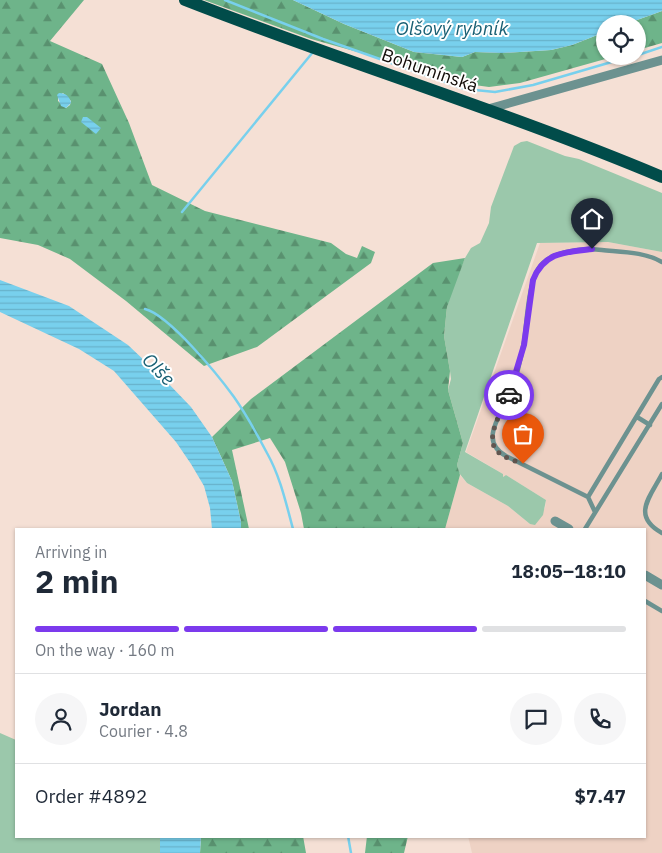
<!DOCTYPE html>
<meta charset="utf-8">
<style>
:root{--surface:#fff;--page:#f6f6f7;--text:#1f2937;--muted:#747a83;--line:#e0e1e3;--accent:#7c3aed}
body{margin:0;font-family:"IBM Plex Sans",sans-serif;background:var(--page);color:var(--text);height:100vh;display:flex;flex-direction:column;font-size:19px;white-space:nowrap}
*{box-sizing:border-box;margin:0}
p{font-size:16px;color:var(--muted)}
.icon{flex:none;width:28px;height:28px;fill:none;stroke:currentColor;stroke-width:2;stroke-linecap:round;stroke-linejoin:round}
.map{position:relative;flex:1;overflow:hidden}
.panel{position:absolute;left:15px;top:528px;width:631px;height:310px;display:flex;flex-direction:column;background:var(--surface);border-radius:0px;box-shadow:0 1px 4px #0004}
.panel>*{flex:none}
.controls{position:absolute;left:596px;top:15px;display:grid;gap:10px}
.controls a{display:grid;place-items:center;width:50px;height:50px;border-radius:50%;background:var(--surface);box-shadow:0 1px 4px #0004;font-size:25px}
.pin{position:absolute;display:grid;place-items:center;width:42px;height:42px;color:#fff;margin:-51px -21px;border-radius:50% 50% 50% 0;rotate:-45deg;box-shadow:0 0 5px #0007}
.pin .icon{rotate:45deg}
.courier{position:absolute;display:grid;place-items:center;width:50px;height:50px;margin:-25px;border:4px solid #7c3aed;border-radius:50%;background:#fff;color:#222;box-shadow:0 1px 6px #0007}
.headline em{font-style:normal;font-weight:700}
.headline div{display:flex;flex-direction:column-reverse}
.headline{display:flex;align-items:center;justify-content:space-between;height:85px;padding:0 20px}
h1{font-size:32px;font-weight:700;line-height:38px}
.bar{display:grid;grid-template-columns:repeat(4,1fr);gap:8px 5px;align-content:center;height:60px;padding:0 20px}
.bar i{height:6px;border-radius:4px;background:var(--line)}
.bar .on{background:var(--accent)}
.bar p{grid-column:span 4}
.line{display:flex;align-items:center;gap:12px;padding:0 20px;border-top:1px solid var(--line)}
.line div{flex:1}
.round{display:grid;place-items:center;flex:none;width:52px;height:52px;border-radius:26px;background:var(--page)}
.map>svg:first-child{display:block}
.built{fill:#eed2c4}
.green{fill:#9bc8ab}
.forest{fill:url(#forest-firs);fill-rule:evenodd}
.water{fill:url(#water-rules)}
.lines{fill:none;stroke-linecap:round;stroke-linejoin:round}
.stream{stroke:#78d0ed;stroke-width:2.5}
.lane{stroke:#6c9290;stroke-width:4.5}
.street{stroke:#6c9290;stroke-width:9}
.primary{stroke:#014c4a;stroke-width:12}
.done{stroke:#615650;stroke-width:5;stroke-dasharray:0 9}
.route{stroke:#7c3aed;stroke-width:6}
.labels{text-anchor:middle;dominant-baseline:central;stroke-width:4;stroke-linejoin:round;paint-order:stroke}
.street-label{font-size:18px;fill:#120c08;stroke:#fff}
.water-label{font-size:19px;font-style:italic;fill:#196074;stroke:#fff}
</style>
<div class="map">
<svg width="662" height="853" viewBox="0 0 662 853">
<defs>
<pattern id="forest-firs" width="22" height="20" patternUnits="userSpaceOnUse" patternTransform="scale(1.25)"><rect width="22" height="20" fill="#6eb48a"/><path d="M5 1l3.5 6h-7zM16 11l3.5 6h-7z" fill="#59916f"/></pattern>
<pattern id="water-rules" width="6" height="5" patternUnits="userSpaceOnUse" patternTransform="scale(1.25)"><rect width="6" height="5" fill="#78d0ed"/><path d="M0 2.5h6" fill="none" stroke="#67b1ca"/></pattern>
</defs>
<rect width="100%" height="100%" fill="#f5e0d5"/>
<path class="built" d="M608,242L662,252V853H472L468,836H645V529H445L460,475L467,483L508,506L530,524L545,508L546,500L506,475L503,477V474L466,452L540,243Z"/>
<path class="green" d="M527,141L565,156L579,159L662,193V252L608,242L537,243L465,452L503,474V477L506,475L546,500L543,515L535,525L530,524L508,506L467,483L459,473L457,465L463,443L448,390L451,379L450,371L444,336L447,307L452,289L465,258L471,248L480,243L489,223L491,207L514,146L521,142Z
M0,733L16,740V836H160V853H0Z"/>
<path class="forest" d="M0,0H84L50,41L102,64L129,123L152,185L205,211L331,243L346,254L357,258L362,246L375,252L371,263L257,347L204,366L126,301L70,259L38,245L0,238ZM63,93L71,101L70,105L66,108L58,101V97Z
M204,0H293L344,24L414,52L462,57L475,52L502,53L551,50L572,45L605,32V56H616L520,83L489,87L467,84L429,72L311,39Z
M662,11V43L638,50V24H626Z
M465,258L447,307L444,336L450,371L448,390L463,443L457,465L460,475L445,529H304L301,513L285,462L270,438L232,450L249,529H241V522L232,481L212,437L251,399L433,263Z
M201,836H303L306,853H200Z
M367,836H408L404,853H365Z"/>
<path class="water" d="M293,0H662V11L626,24H605V32L572,45L551,50L502,53L475,52L462,57L414,52L344,24Z
M59,93C66,93 70,97 71,103L66,108L61,106L57,95Z
M83,117H87L101,128L96,134L81,122Z
M0,280L69,306L128,345L166,381L191,407L212,437L232,481L241,522V529H212L210,508L204,486L191,464L176,442L114,371L79,349L0,312Z
M160,836H201L200,853H160Z"/>
<g class="lines">
<path class="stream" d="M225,0L323,39L465,89L495,92L533,85L632,56
M638,55L662,47
M182,212L313,52
M145,309C169,315 218,375 234,397C246,414 257,434 267,453C280,476 286,503 293,529
M348,836L351,853"/>
<path class="lane" d="M637,417L650,425
M662,474C650,497 631,516 662,533
M588,497L659,379L662,377
M595,512L588,497L506,456C477,440 503,413 511,391C517,376 521,358 524,342C527,323 528,279 541,265C554,250 585,248 602,250C622,252 645,252 662,262
M585,529L662,404
M645,601L662,611"/>
<path class="street" d="M488,109L662,60
M555,521L569,529
M645,575L662,585"/>
<path class="primary" d="M185,0C343,62 505,111 662,177"/>
</g>
<g class="lines">
<path class="done" d="M509,395C503,409 483,439 498,452C505,458 515,461 523,464"/>
<path class="route" d="M509,395L524,345L533,280C544,252 565,252 592,249"/>
</g>
<g class="labels">
<g class="street-label">
<text transform="translate(430 70) rotate(19)">Bohumínská</text>
</g>
<g class="water-label">
<text x="452" y="28">Olšový rybník</text>
<text transform="translate(159 369) rotate(45)">Olše</text>
</g>
</g>
</svg>
<div class="controls">
<a><svg class="icon" aria-label="locate" viewBox="0 0 24 24"><circle cx="12" cy="12" r="6"/><path d="M12 2v4M12 18v4M2 12h4M18 12h4"/></svg></a>
</div>
<div class="pin" style="left:523px;top:464px;background:#ea580c"><svg class="icon" aria-label="bag" viewBox="0 0 24 24"><path d="M5 8h14l-1 12H6zM9 8a3 3 0 0 1 6 0"/></svg></div>
<div class="pin" style="left:592px;top:249px;background:#1f2937"><svg class="icon" aria-label="home" viewBox="0 0 24 24"><path d="M3 11l9-7 9 7M6 9v11h12V9"/></svg></div>
<div class="courier" style="left:509px;top:395px"><svg class="icon" aria-label="car" viewBox="0 0 24 24"><path d="M5 17H2v-5l4-1 3-4h7l3 4 3 1v5h-3M9 17h6M6 11h13"/><circle cx="7" cy="17" r="2"/><circle cx="17" cy="17" r="2"/></svg></div>
<section class="panel">
<div class="headline"><div><h1>2 min</h1><p>Arriving in</p></div><em>18:05–18:10</em></div>
<div class="bar"><i class="on"></i><i class="on"></i><i class="on"></i><i></i><p>On the way · 160 m</p></div>
<div class="line" style="height:90px"><a class="round"><svg class="icon" aria-label="person" viewBox="0 0 24 24"><circle cx="12" cy="8" r="4"/><path d="M4 21q1-7 8-7t8 7"/></svg></a><div><b>Jordan</b><p>Courier · 4.8</p></div><a class="round"><svg class="icon" aria-label="chat" viewBox="0 0 24 24"><path d="M4 5h16v11H9l-5 4z"/></svg></a><a class="round"><svg class="icon" aria-label="phone" viewBox="0 0 24 24"><path d="M5 4h4l2 5-3 2q2 4 5 5l2-3 5 2v4C11 20 4 13 5 4z"/></svg></a></div>
<div class="line" style="height:65px"><div>Order #4892</div><b>$7.47</b></div>
</section>
</div>
